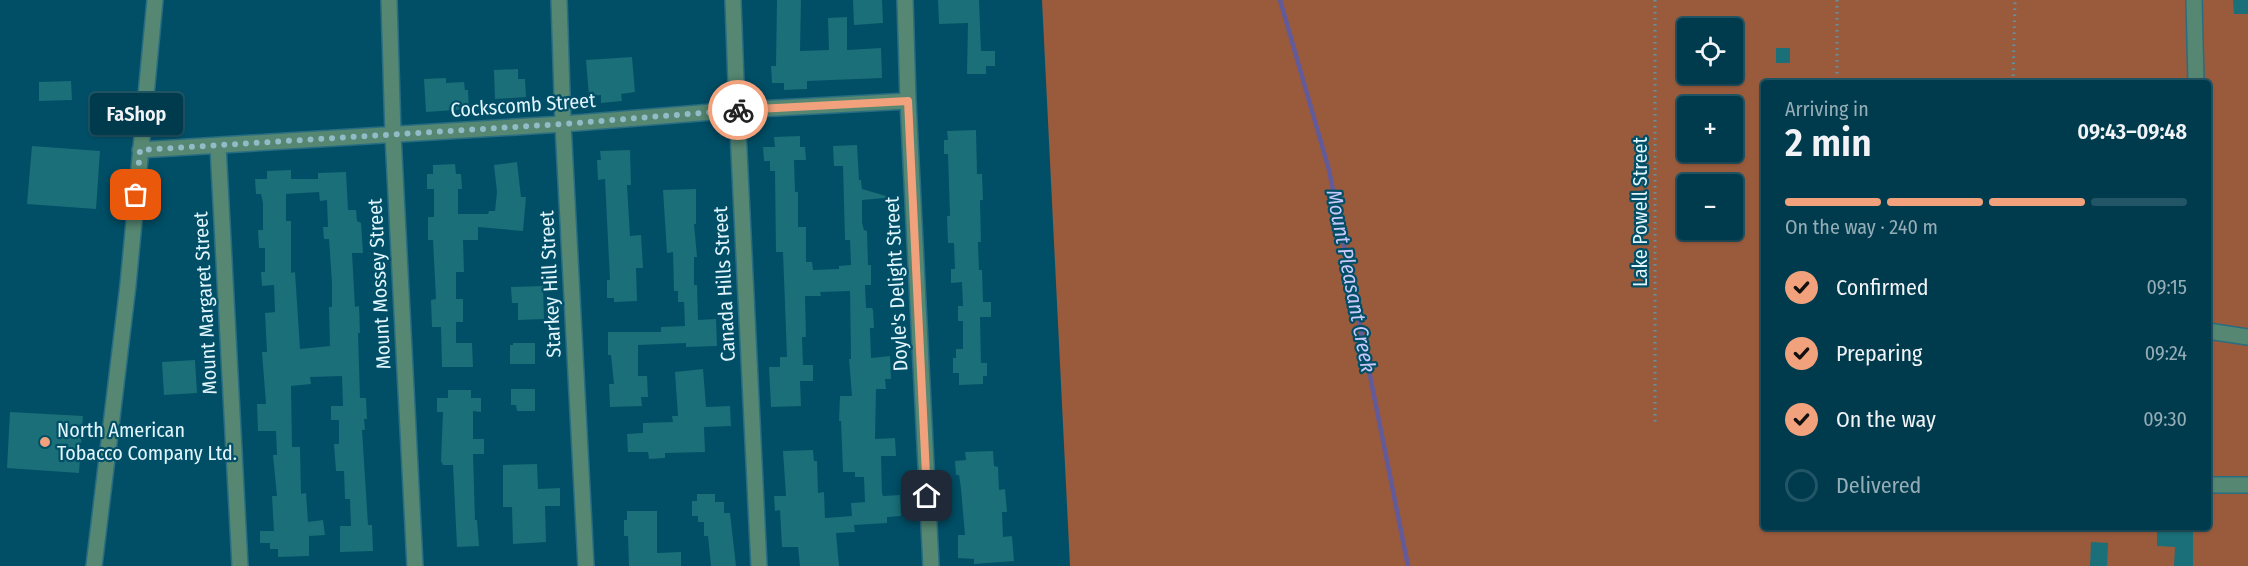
<!DOCTYPE html>
<meta charset="utf-8">
<style>
:root{--surface:#003b4d;--page:#0a4254;--text:#f1f3f6;--muted:#95adb6;--line:#225565;--accent:#f1a17c}
body{margin:0;font-family:"Fira Sans Condensed",sans-serif;background:var(--page);color:var(--text);height:100vh;display:flex;flex-direction:column;font-size:22px;white-space:nowrap}
*{box-sizing:border-box;margin:0}
p{font-size:20px;color:var(--muted)}
.icon{flex:none;width:33px;height:33px;fill:none;stroke:currentColor;stroke-width:2;stroke-linecap:round;stroke-linejoin:round}
.map{position:relative;flex:1;overflow:hidden}
.panel{position:absolute;left:1761px;top:80px;width:450px;height:450px;display:flex;flex-direction:column;background:var(--surface);border-radius:6px;box-shadow:0 2px 4px #0004,0 0 0 2px var(--line)}
.panel>*{flex:none}
.buttons{position:absolute;left:1677px;top:18px;display:grid;gap:12px}
.buttons a{display:grid;place-items:center;width:66px;height:66px;border-radius:6px;background:var(--surface);box-shadow:0 2px 4px #0004,0 0 0 2px var(--line);font-size:30px}
.pin{position:absolute;display:grid;place-items:center;width:51px;height:51px;color:#fff;margin:-26px;border-radius:12px;box-shadow:0 3px 9px #0006}
.courier{position:absolute;display:grid;place-items:center;width:60px;height:60px;margin:-30px;border:4px solid #f1a17c;border-radius:50%;background:#fff;color:#222;box-shadow:0 2px 8px #0007}
.bubble{position:absolute;height:42px;border-radius:6px;background:var(--surface);box-shadow:0 2px 4px #0004,0 0 0 2px var(--line);font-size:20px;font-weight:600;line-height:42px;text-align:center}
.head em{font-style:normal;font-weight:600}
.head div{display:flex;flex-direction:column-reverse}
.head{display:flex;align-items:center;justify-content:space-between;height:102px;padding:0 24px}
h1{font-size:39px;font-weight:600;line-height:45px}
.bar{display:grid;grid-template-columns:repeat(4,1fr);gap:9px 6px;align-content:center;height:72px;padding:0 24px}
.bar i{height:8px;border-radius:4px;background:var(--line)}
.bar .active{background:var(--accent)}
.bar p{grid-column:span 4}
ol{padding:0 24px;list-style:none}
li{display:flex;align-items:center;gap:18px;height:66px}
li p{margin-inline-start:auto}
li .icon{padding:6px;border-radius:50%;background:var(--accent);color:#111;stroke-width:4}
li:last-child{color:var(--muted)}
li i{width:33px;height:33px;border:3px solid var(--line);border-radius:50%}
.map>svg:first-child{display:block}
.green{fill:#995b3c;fill-rule:evenodd}
.lines{fill:none;stroke-linecap:round;stroke-linejoin:round}
.stream{stroke:#635a9a;stroke-width:4.5}
.building{fill:#1a6f78;fill-rule:evenodd}
.minor-casing{stroke:#286d82;stroke-width:18}
.path{stroke:#5e94a6;stroke-width:3;stroke-dasharray:1.5 4.5;stroke-linecap:butt}
.minor{stroke:#558772;stroke-width:15}
.done{stroke:#92bbc8;stroke-width:6;stroke-dasharray:0 10.8}
.route{stroke:#f1a17c;stroke-width:8}
.poi-dot{fill:#f1a17c;stroke:#004f67;stroke-width:2}
.labels{text-anchor:middle;dominant-baseline:central;stroke-width:4.5;stroke-linejoin:round;paint-order:stroke}
.street-label{font-size:20px;fill:#e1f5fd;stroke:#004f67}
.poi-label{font-size:20px;fill:#e1f5fd;stroke:#004f67;text-anchor:start}
.water-label{font-size:21px;font-style:italic;fill:#c9c8f9;stroke:#004f67}
</style>
<div class="map">
<svg width="2248" height="566" viewBox="0 0 2248 566">
<rect width="100%" height="100%" fill="#004f67"/>
<path class="green" d="M1042,0H2248V566H1070ZM1688,28H1732V74H1688ZM1764,82H2208V526H1764ZM1688,106H1732V152H1688ZM1688,184H1732V230H1688Z"/>
<g class="lines">
<path class="stream" d="M1280,0L1329,170L1408,566"/>
</g>
<path class="building" d="M777,0H801L800,51L829,50L828,18L847,17V50L881,48L882,78L807,81V89L784,90V83H772L771,66H776Z
M853,0H882L883,23L854,25Z
M938,0H979L981,51H995V66H986V74H967L968,23L939,24Z
M2233,0H2248V14H2234Z
M1776,48H1790V63H1776Z
M632,57L635,92L621,94L622,101L601,103V95L589,96L586,60Z
M518,69V79H525L526,97L495,99L494,70Z
M446,78V83L464,82L465,90H468L469,109L426,112L424,79Z
M71,81L72,100L39,101V82Z
M976,130L977,174H982L983,200H980L981,242H978L979,270H982L983,302H991V317H980L981,363H987V376H983V384L959,385V373H953V358H956V349H963V321H958V306H963L962,282L951,283V269H955L954,243H948L947,216H950L948,154H944V140H948L947,131Z
M800,136V147H805L806,160H794L795,192H798V227H806V262H812L813,270L839,269V266L851,265L850,240H845L843,166H834L833,146L857,145L859,180H861L862,189L886,196L885,198L862,200V223L864,230L867,231L868,265H871V285H865L866,308H872L873,310L874,328H870L871,358L890,356L891,379H885L886,389H876L875,439L895,438L896,456H881L882,493L883,496L900,495L901,516L887,517V523L854,525L855,532L836,533L839,566H800L798,547H782L780,510L775,511L774,496H786L783,451L813,450L814,461H817L818,493L824,492L825,518L852,516L851,503L865,502L864,477H855V472H843L841,421H839L840,396H852L849,359H851L850,291L820,292L821,296H805L806,337H802L803,365H813V381H800L801,406L771,407L769,367H780V357H787L783,252H776L775,171H770V161H764L763,147H775L774,137Z
M32,146L100,151L96,209L27,204Z
M630,150L631,185H627L630,236L641,235L643,268H636L637,301L614,302V298H607V280H610L605,179L598,180L597,160H601L600,151Z
M517,162L521,197H526L523,231L478,227V240H463L464,272H456V299H463V322H456V343H472L473,367H442L441,327H432L431,300L436,299L433,240H428V217H434V189H427V174H433V165L455,164L456,174H461L462,189H458V214H488L489,211H495L497,192L494,165Z
M291,170V179H318V173L346,172L348,210H356L357,221L361,223L363,253H352L355,307L359,306L360,333H358L360,398H366L367,419H364L365,430H362L368,525H372L373,551L340,552V526H351L350,499H345L344,471H336L334,444H339V420H331V406H343L342,376L310,377L311,384L291,386L292,447H300L301,494L306,493L308,522L323,520L325,535L309,536V556L278,557V549H270V543H260V531H274L272,496H277L273,455H277L276,431H258L257,404H266L262,352H267L265,313L275,312L274,285L262,286L261,272H265V248H259L258,230H263V203L261,194H256L255,179H267V171ZM319,192L320,201L327,200L328,227H323L324,239H329L332,283V307H329L330,346L300,349L295,272L291,273V221H286V194Z
M696,189V224H694L697,257H694V285H697L698,320L716,319L717,346L686,347V343L638,345V376H647L648,397H641L642,406L610,407L609,384H614L611,355H608V332H661V327L685,326L684,302H678V291H674L673,252L667,253L663,190Z
M543,286L544,319L518,320V303H512L511,287Z
M513,343H535V364H510V345H513Z
M195,360L197,393L164,395L162,362Z
M703,369L706,407L730,406L731,426L704,427L705,452L665,453V458L649,459L648,452H628L627,434L643,433V423L673,422L672,416H678L675,372Z
M511,389H535V411H517L516,405H511Z
M448,390H471V398H481V412L473,411V439H484V454H473L475,520H477L479,546L457,547L453,465H443L441,461L443,412H437V398H448Z
M10,412L83,416L79,473L7,468Z
M993,451L994,466L998,467L999,490L1005,489L1007,512H1002L1003,537L1012,536L1014,561L974,564V559L958,558V535H965L961,489L959,475H956L955,461L966,460L965,452Z
M537,464L538,489L560,488V506H545L546,542L513,544L512,507H503V465Z
M697,494H715V502H724V513H730L736,566H711L708,536H704V522H698V516H692V501H697Z
M627,511H657V553L681,552V566H629L628,536H624V520H627Z
M2157,530L2193,532V566H2174L2175,547L2157,546Z
M2091,542L2108,543L2107,566H2090Z"/>
<g class="lines">
<g class="minor-casing">
<path id="minor" d="M389,0L393,135L415,566
M559,0L563,124L586,566
M733,0L737,110L759,566
M905,0L908,101L931,566
M2194,0L2196,82
M218,146L240,566
M140,150L563,124L737,110L908,101
M2208,331L2248,337
M2208,485H2248
M94,566L128,285L155,0"/>
</g>
<path class="path" d="M1655,0V424
M1837,0V82
M2013,82L2015,0"/>
<use href="#minor" class="minor"/>
</g>
<g class="lines">
<path class="done" d="M136,195L140,150L563,124L738,110"/>
<path class="route" d="M738,110L908,101L927,496"/>
</g>
<circle class="poi-dot" cx="45" cy="442" r="6"/>
<g class="labels">
<g class="street-label">
<text transform="translate(523 105) rotate(-4)">Cockscomb Street</text>
<text transform="translate(1640 212) rotate(-90)">Lake Powell Street</text>
<text transform="translate(379 284) rotate(-93)">Mount Mossey Street</text>
<text transform="translate(550 284) rotate(-93)">Starkey Hill Street</text>
<text transform="translate(724 284) rotate(-93)">Canada Hills Street</text>
<text transform="translate(896 284) rotate(-93)">Doyle's Delight Street</text>
<text transform="translate(205 303) rotate(-93)">Mount Margaret Street</text>
</g>
<g class="poi-label">
<text x="57" y="430">North American<tspan x="57" dy="23">Tobacco Company Ltd.</tspan></text>
</g>
<g class="water-label">
<text transform="translate(1351 281) rotate(79)">Mount Pleasant Creek</text>
</g>
</g>
</svg>
<div class="buttons">
<a><svg class="icon" aria-label="locate" viewBox="0 0 24 24"><circle cx="12" cy="12" r="6"/><path d="M12 2v4M12 18v4M2 12h4M18 12h4"/></svg></a>
<a>+</a>
<a>−</a>
</div>
<div class="pin" style="left:136px;top:195px;background:#ea580c"><svg class="icon" aria-label="bag" viewBox="0 0 24 24"><path d="M5 8h14l-1 12H6zM9 8a3 3 0 0 1 6 0"/></svg></div>
<div class="pin" style="left:927px;top:496px;background:#1f2937"><svg class="icon" aria-label="home" viewBox="0 0 24 24"><path d="M3 11l9-7 9 7M6 9v11h12V9"/></svg></div>
<div class="courier" style="left:738px;top:110px"><svg class="icon" aria-label="bike" viewBox="0 0 24 24"><circle cx="6" cy="16" r="4"/><circle cx="18" cy="16" r="4"/><path d="M6 16l4-8h5l3 8M10 8l3 8H6M13 5h3"/></svg></div>
<div class="bubble" style="left:90px;top:93px;width:93px">FaShop</div>
<section class="panel">
<div class="head"><div><h1>2 min</h1><p>Arriving in</p></div><em>09:43–09:48</em></div>
<div class="bar"><i class="active"></i><i class="active"></i><i class="active"></i><i></i><p>On the way · 240 m</p></div>
<ol>
<li><svg class="icon" aria-label="check" viewBox="0 0 24 24"><path d="M5 12l5 5 9-10"/></svg>Confirmed<p>09:15</p></li>
<li><svg class="icon" aria-label="check" viewBox="0 0 24 24"><path d="M5 12l5 5 9-10"/></svg>Preparing<p>09:24</p></li>
<li><svg class="icon" aria-label="check" viewBox="0 0 24 24"><path d="M5 12l5 5 9-10"/></svg>On the way<p>09:30</p></li>
<li><i></i>Delivered</li>
</ol>
</section>
</div>
